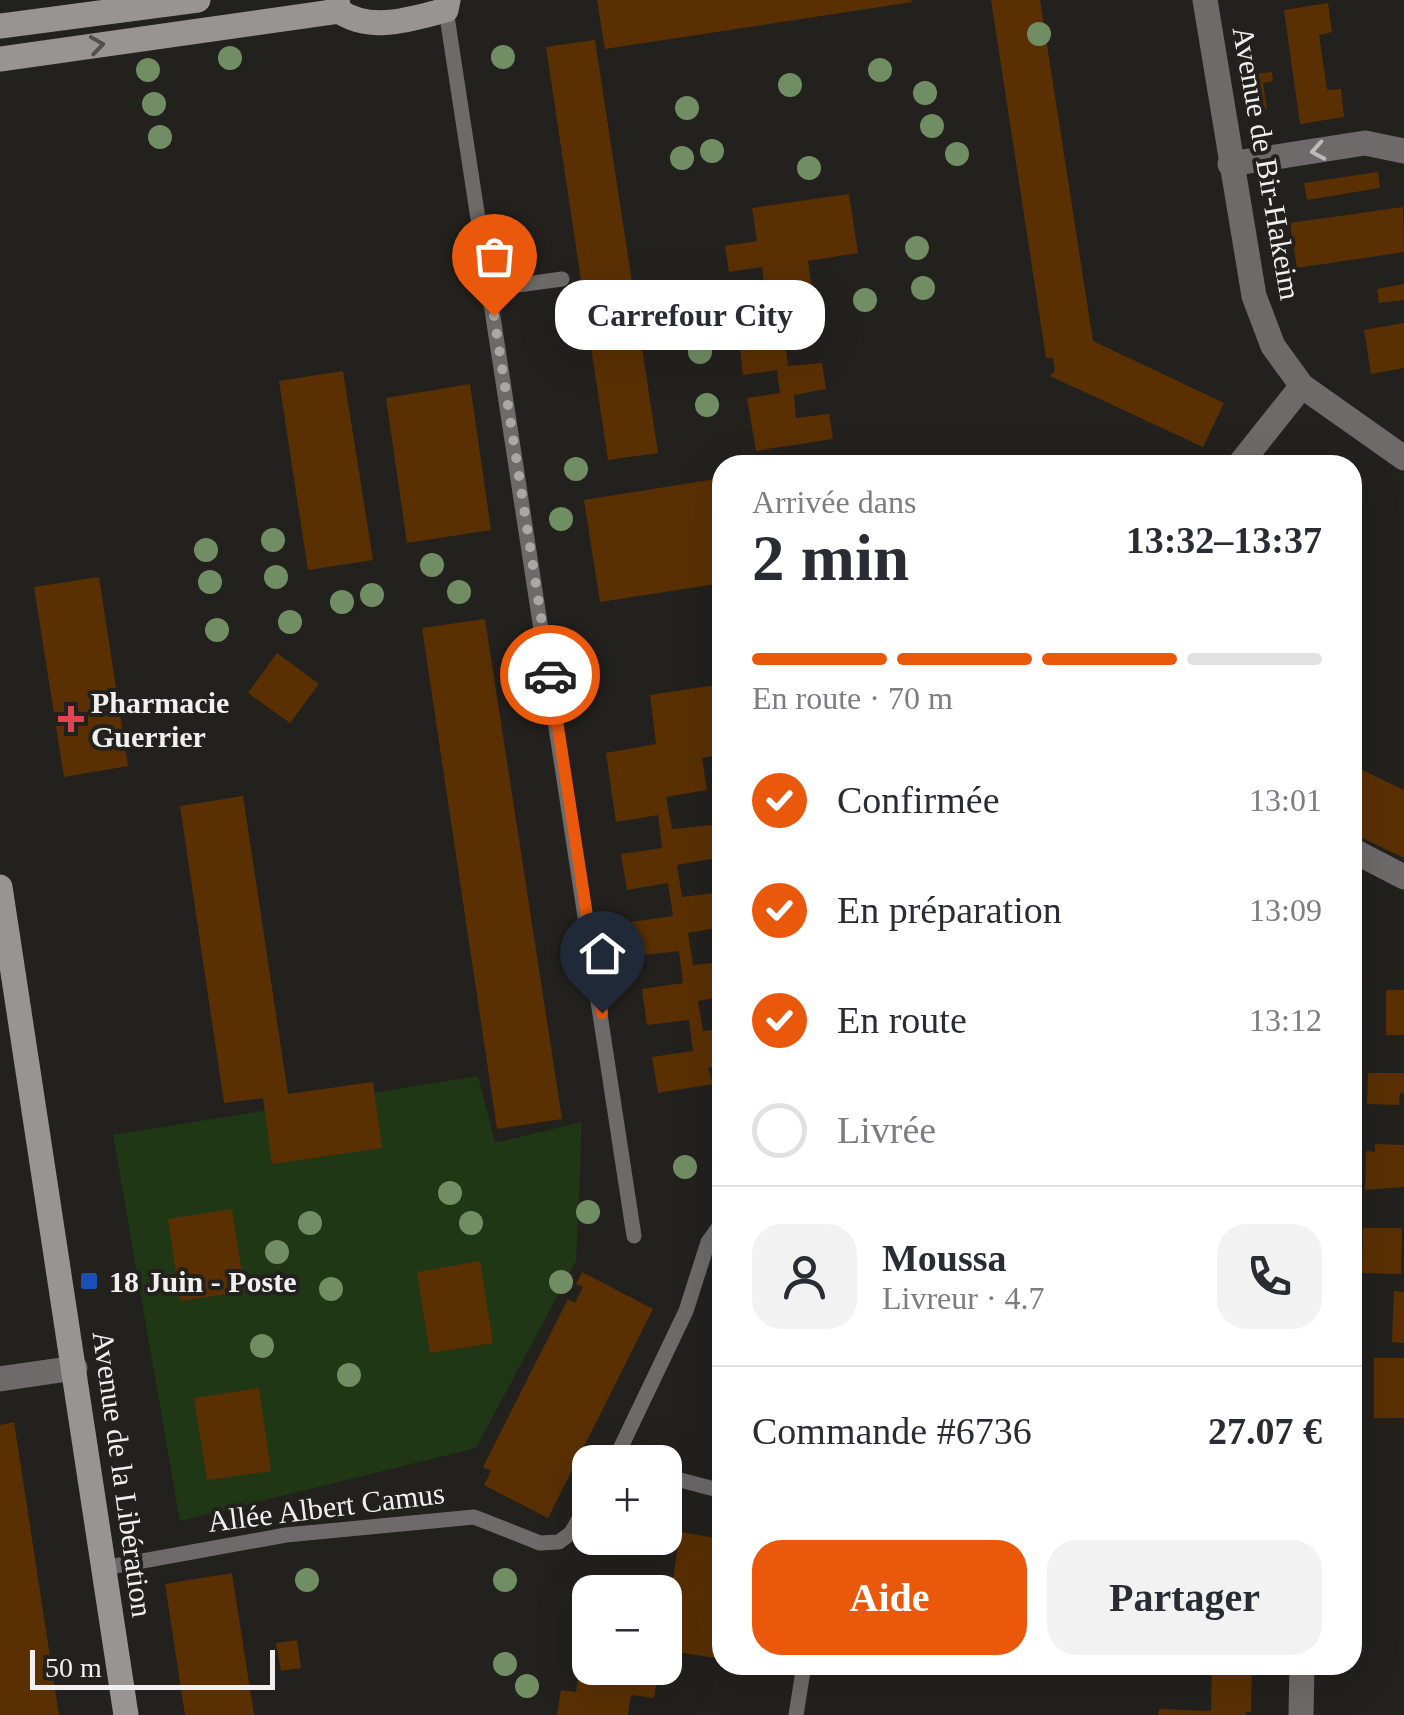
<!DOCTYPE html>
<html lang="fr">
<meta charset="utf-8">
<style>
:root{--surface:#fff;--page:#f2f2f3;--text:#2b2b33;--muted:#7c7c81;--line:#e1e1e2;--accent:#ea580c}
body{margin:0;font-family:Georgia,serif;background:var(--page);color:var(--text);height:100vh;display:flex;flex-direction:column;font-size:38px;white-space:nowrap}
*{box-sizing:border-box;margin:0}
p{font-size:32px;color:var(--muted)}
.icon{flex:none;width:55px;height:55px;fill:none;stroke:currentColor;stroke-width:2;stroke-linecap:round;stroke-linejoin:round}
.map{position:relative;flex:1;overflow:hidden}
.sheet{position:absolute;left:712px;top:455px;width:650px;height:1220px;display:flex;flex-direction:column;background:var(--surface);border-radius:30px;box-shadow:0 10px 40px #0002}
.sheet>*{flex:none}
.controls{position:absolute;left:572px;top:1445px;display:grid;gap:20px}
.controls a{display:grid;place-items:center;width:110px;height:110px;border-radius:20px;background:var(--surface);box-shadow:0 10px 40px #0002;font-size:50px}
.scale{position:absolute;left:30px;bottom:25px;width:245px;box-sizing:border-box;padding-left:10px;border:5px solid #f2f0ee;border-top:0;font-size:28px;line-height:35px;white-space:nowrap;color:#f2f0ee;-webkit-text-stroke:8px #23211d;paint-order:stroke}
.pin{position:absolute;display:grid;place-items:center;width:85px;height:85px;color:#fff;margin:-102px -42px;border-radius:50% 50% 50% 0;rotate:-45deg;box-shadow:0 0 10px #0007}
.pin .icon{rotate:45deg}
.courier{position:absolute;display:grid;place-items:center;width:100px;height:100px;margin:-50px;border:8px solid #ea580c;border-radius:50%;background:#fff;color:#222;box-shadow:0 2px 12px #0007}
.bubble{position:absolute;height:70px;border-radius:30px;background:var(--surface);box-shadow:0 10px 40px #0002;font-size:32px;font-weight:700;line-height:70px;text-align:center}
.headline em{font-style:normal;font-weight:700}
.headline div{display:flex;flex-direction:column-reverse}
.headline{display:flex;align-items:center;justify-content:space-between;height:170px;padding:0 40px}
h1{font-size:65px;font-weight:700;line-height:75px}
.bar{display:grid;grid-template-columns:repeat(4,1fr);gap:15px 10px;align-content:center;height:120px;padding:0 40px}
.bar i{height:12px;border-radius:8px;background:var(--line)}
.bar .selected{background:var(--accent)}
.bar p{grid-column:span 4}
.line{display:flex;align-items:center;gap:25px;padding:0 40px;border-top:2px solid var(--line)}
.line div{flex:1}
.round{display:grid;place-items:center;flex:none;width:105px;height:105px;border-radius:30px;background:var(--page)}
ol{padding:0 40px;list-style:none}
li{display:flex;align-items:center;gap:30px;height:110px}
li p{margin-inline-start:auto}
li .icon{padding:10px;border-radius:50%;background:var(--accent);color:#fff;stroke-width:4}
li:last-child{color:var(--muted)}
li i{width:55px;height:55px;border:5px solid var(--line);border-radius:50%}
.primary-button{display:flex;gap:20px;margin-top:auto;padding:20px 40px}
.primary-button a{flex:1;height:115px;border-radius:30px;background:var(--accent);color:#fff;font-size:40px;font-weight:700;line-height:115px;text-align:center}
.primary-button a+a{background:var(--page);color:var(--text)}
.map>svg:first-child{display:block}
.green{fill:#1f3714}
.building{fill:#5a3003}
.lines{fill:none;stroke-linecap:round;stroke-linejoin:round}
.lane{stroke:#6d6a69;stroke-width:15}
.street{stroke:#6d6a69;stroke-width:25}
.secondary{stroke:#989492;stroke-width:25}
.tree{fill:#718d63}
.oneway{stroke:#524f4c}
.oneway2{stroke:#bdbab9}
.done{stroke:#aaa8a5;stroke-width:10;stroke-dasharray:0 18}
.route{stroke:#ea580c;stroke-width:12}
.health-dot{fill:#e0444e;stroke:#23211d;stroke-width:4}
.transit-dot{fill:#1a4fb4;stroke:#23211d;stroke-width:4}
.labels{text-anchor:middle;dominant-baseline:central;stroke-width:8;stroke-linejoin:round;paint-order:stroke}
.street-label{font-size:30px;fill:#f2f0ee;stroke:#23211d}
.poi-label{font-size:30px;font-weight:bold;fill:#f2f0ee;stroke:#23211d;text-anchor:start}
</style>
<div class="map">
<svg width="1404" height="1715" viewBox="0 0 1404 1715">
<rect width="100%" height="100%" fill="#23211d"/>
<path class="green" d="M478,1076L495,1143L582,1122L576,1261L476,1448L180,1521L113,1135Z"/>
<path class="building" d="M597,0H911L912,2L605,49Z
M991,0H1040L1093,341L1224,403L1203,447L1050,376L1055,371L1053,358H1046Z
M1328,3L1332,32L1319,35L1327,90L1341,89L1344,117L1300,124L1284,10Z
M1249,34L1255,74L1272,72L1273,81L1263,83L1267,109L1245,112L1233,36Z
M595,40L658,453L608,460L546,47Z
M1378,172L1380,188L1307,200L1304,183Z
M849,194L858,253L808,261L819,337L785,342L788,366L822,363L826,389L794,395L796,418L829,414L833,439L756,451L747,398L780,393L777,370L743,375L740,349L773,344L769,319L736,324L732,296L765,292L762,267L729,272L725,246L757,241L752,208Z
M1403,207L1404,252L1297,268L1290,223Z
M1404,284V300L1379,303L1377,289Z
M1404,323V368L1371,374L1364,330Z
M343,371L373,560L308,570L279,381Z
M470,384L491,530L407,543L386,398Z
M722,478V583L600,602L584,500Z
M99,577L128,766L64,777L34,587Z
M485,619L562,1119L497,1129L422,628Z
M277,653L319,684L290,723L248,693Z
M722,684V754L702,758L707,790L666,797L672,829L712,825L717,858L677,865L682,897L722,892V927L688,933L693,965L722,962V997L698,1001L703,1031L722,1029V1065L708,1068L713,1084L658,1093L652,1057L693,1051L689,1020L647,1025L642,989L683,983L679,951L637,956L632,922L673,916L668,883L627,890L621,854L662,848L658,815L616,822L606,753L656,744L650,695Z
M1352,765L1404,790V858L1352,833Z
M243,796L288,1094L373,1082L382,1148L272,1164L263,1098L224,1103L180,806Z
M1386,990H1404V1035H1386Z
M1368,1073H1404V1094L1400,1093L1399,1105L1367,1104Z
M1375,1144L1404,1145V1187L1365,1190L1366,1151L1375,1152Z
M232,1209L245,1291L180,1301L168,1219Z
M1363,1228H1402L1401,1274L1362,1273Z
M480,1261L493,1343L430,1353L417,1272Z
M582,1272L653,1309L548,1518L484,1485L491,1471L483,1467L568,1299L575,1303L583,1287L576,1284Z
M1394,1291L1404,1292V1343L1392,1342Z
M1374,1358H1404V1418H1374Z
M259,1388L271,1471L207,1480L194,1398Z
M14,1422L59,1715H0V1425Z
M680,1532L722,1539V1613L715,1658L665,1650V1592H648L649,1582L672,1586Z
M232,1573L254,1715H185L165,1584Z
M297,1640L301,1668L281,1671L276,1643Z
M582,1655L590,1656V1668H659L654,1698L631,1695L628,1715H557L561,1690L576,1692Z
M895,1665H935V1672L895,1671Z
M1167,1665H1192V1672L1167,1671Z
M1212,1668L1252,1669L1251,1712H1246V1715H1158L1159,1709L1211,1711Z"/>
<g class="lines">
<path class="lane" d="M446,10L634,1236
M490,289L562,279
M624,1462L620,1449L686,1311L708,1242L718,1228
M665,1476L722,1491
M104,1568L286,1535L474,1517L540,1543L559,1542L571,1533L590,1500
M796,1715L804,1665"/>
<path class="street" d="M1205,0L1254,296L1273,346L1302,386L1404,458
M1230,164L1365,143L1404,151
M1239,465L1302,386
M1352,850L1404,877
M0,1379L75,1368
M1301,1715L1302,1665"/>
<path class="secondary" d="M337,0L339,11C371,33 411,19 446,10L448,0
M0,26L198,0
M0,59L339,11
M0,887L126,1715"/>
</g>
<g class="tree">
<circle cx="1039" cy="34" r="12"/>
<circle cx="503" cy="57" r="12"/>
<circle cx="230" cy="58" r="12"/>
<circle cx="148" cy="70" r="12"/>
<circle cx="880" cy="70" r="12"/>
<circle cx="790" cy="85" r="12"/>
<circle cx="925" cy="93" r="12"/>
<circle cx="154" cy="104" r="12"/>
<circle cx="687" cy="108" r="12"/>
<circle cx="932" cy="126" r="12"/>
<circle cx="160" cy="137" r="12"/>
<circle cx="712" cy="151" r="12"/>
<circle cx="957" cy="154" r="12"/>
<circle cx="682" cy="158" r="12"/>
<circle cx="809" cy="168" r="12"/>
<circle cx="917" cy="248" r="12"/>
<circle cx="923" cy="288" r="12"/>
<circle cx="865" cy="300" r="12"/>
<circle cx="700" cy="352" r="12"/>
<circle cx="707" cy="405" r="12"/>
<circle cx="576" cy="469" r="12"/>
<circle cx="561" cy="519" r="12"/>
<circle cx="273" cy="540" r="12"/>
<circle cx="206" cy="550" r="12"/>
<circle cx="432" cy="565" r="12"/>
<circle cx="276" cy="577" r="12"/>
<circle cx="210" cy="582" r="12"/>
<circle cx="459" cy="592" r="12"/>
<circle cx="372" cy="595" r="12"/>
<circle cx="342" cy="602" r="12"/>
<circle cx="290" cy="622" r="12"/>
<circle cx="217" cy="630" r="12"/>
<circle cx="685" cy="1167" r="12"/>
<circle cx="450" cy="1193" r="12"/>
<circle cx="588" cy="1212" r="12"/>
<circle cx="310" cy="1223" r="12"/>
<circle cx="471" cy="1223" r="12"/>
<circle cx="277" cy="1252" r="12"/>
<circle cx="561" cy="1282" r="12"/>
<circle cx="331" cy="1289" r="12"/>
<circle cx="262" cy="1346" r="12"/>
<circle cx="349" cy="1375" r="12"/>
<circle cx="307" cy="1580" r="12"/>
<circle cx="505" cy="1580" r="12"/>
<circle cx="505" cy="1664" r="12"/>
<circle cx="527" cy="1686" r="12"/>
</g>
<defs><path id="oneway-chevron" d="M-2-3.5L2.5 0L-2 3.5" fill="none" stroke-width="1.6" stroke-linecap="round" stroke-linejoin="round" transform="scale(2.5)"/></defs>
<use class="oneway" href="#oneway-chevron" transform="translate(97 45) rotate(-8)"/>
<use class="oneway2" href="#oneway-chevron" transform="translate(1318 151) rotate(170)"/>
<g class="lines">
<path class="done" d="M494,316L550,675"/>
<path class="route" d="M550,675L602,1013"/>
</g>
<path class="health-dot" d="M66 704h10v10h10v10h-10v10h-10v-10h-10v-10h10z"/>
<rect class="transit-dot" x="79" y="1271" width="20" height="20" rx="5"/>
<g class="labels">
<g class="street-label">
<text transform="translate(1267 163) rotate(80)">Avenue de Bir-Hakeim</text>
<text transform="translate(123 1474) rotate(82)">Avenue de la Libération</text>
<text transform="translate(326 1507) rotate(-7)">Allée Albert Camus</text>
</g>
<g class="poi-label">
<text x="91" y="702">Pharmacie<tspan x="91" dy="34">Guerrier</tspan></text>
<text x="109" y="1281">18 Juin - Poste</text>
</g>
</g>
</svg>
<div class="controls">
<a>+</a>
<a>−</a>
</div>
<div class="scale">50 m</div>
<div class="pin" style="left:494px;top:316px;background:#ea580c"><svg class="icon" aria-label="bag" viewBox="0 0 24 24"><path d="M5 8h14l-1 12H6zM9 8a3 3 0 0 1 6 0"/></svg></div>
<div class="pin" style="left:602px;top:1013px;background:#1f2937"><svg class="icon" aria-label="home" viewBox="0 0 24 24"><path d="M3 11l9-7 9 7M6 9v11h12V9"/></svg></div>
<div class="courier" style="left:550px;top:675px"><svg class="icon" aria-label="car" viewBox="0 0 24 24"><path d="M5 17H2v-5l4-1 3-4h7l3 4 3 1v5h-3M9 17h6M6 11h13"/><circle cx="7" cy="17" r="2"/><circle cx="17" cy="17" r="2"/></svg></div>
<div class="bubble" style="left:555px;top:280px;width:270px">Carrefour City</div>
<section class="sheet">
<div class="headline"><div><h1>2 min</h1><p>Arrivée dans</p></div><em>13:32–13:37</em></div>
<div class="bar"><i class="selected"></i><i class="selected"></i><i class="selected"></i><i></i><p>En route · 70 m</p></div>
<ol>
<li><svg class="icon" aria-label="check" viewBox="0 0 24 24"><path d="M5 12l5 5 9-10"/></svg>Confirmée<p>13:01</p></li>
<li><svg class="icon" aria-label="check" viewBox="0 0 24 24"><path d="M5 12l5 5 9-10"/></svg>En préparation<p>13:09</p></li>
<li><svg class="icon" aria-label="check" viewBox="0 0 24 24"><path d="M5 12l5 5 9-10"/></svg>En route<p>13:12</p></li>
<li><i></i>Livrée</li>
</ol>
<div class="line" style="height:180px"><a class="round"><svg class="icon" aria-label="person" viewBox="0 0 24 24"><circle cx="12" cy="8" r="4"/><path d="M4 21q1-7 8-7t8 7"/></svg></a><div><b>Moussa</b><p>Livreur · 4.7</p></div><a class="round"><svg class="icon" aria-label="phone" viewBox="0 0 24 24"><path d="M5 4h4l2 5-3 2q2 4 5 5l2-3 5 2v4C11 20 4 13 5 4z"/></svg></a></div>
<div class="line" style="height:130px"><div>Commande #6736</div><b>27.07 €</b></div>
<div class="primary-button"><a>Aide</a><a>Partager</a></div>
</section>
</div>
